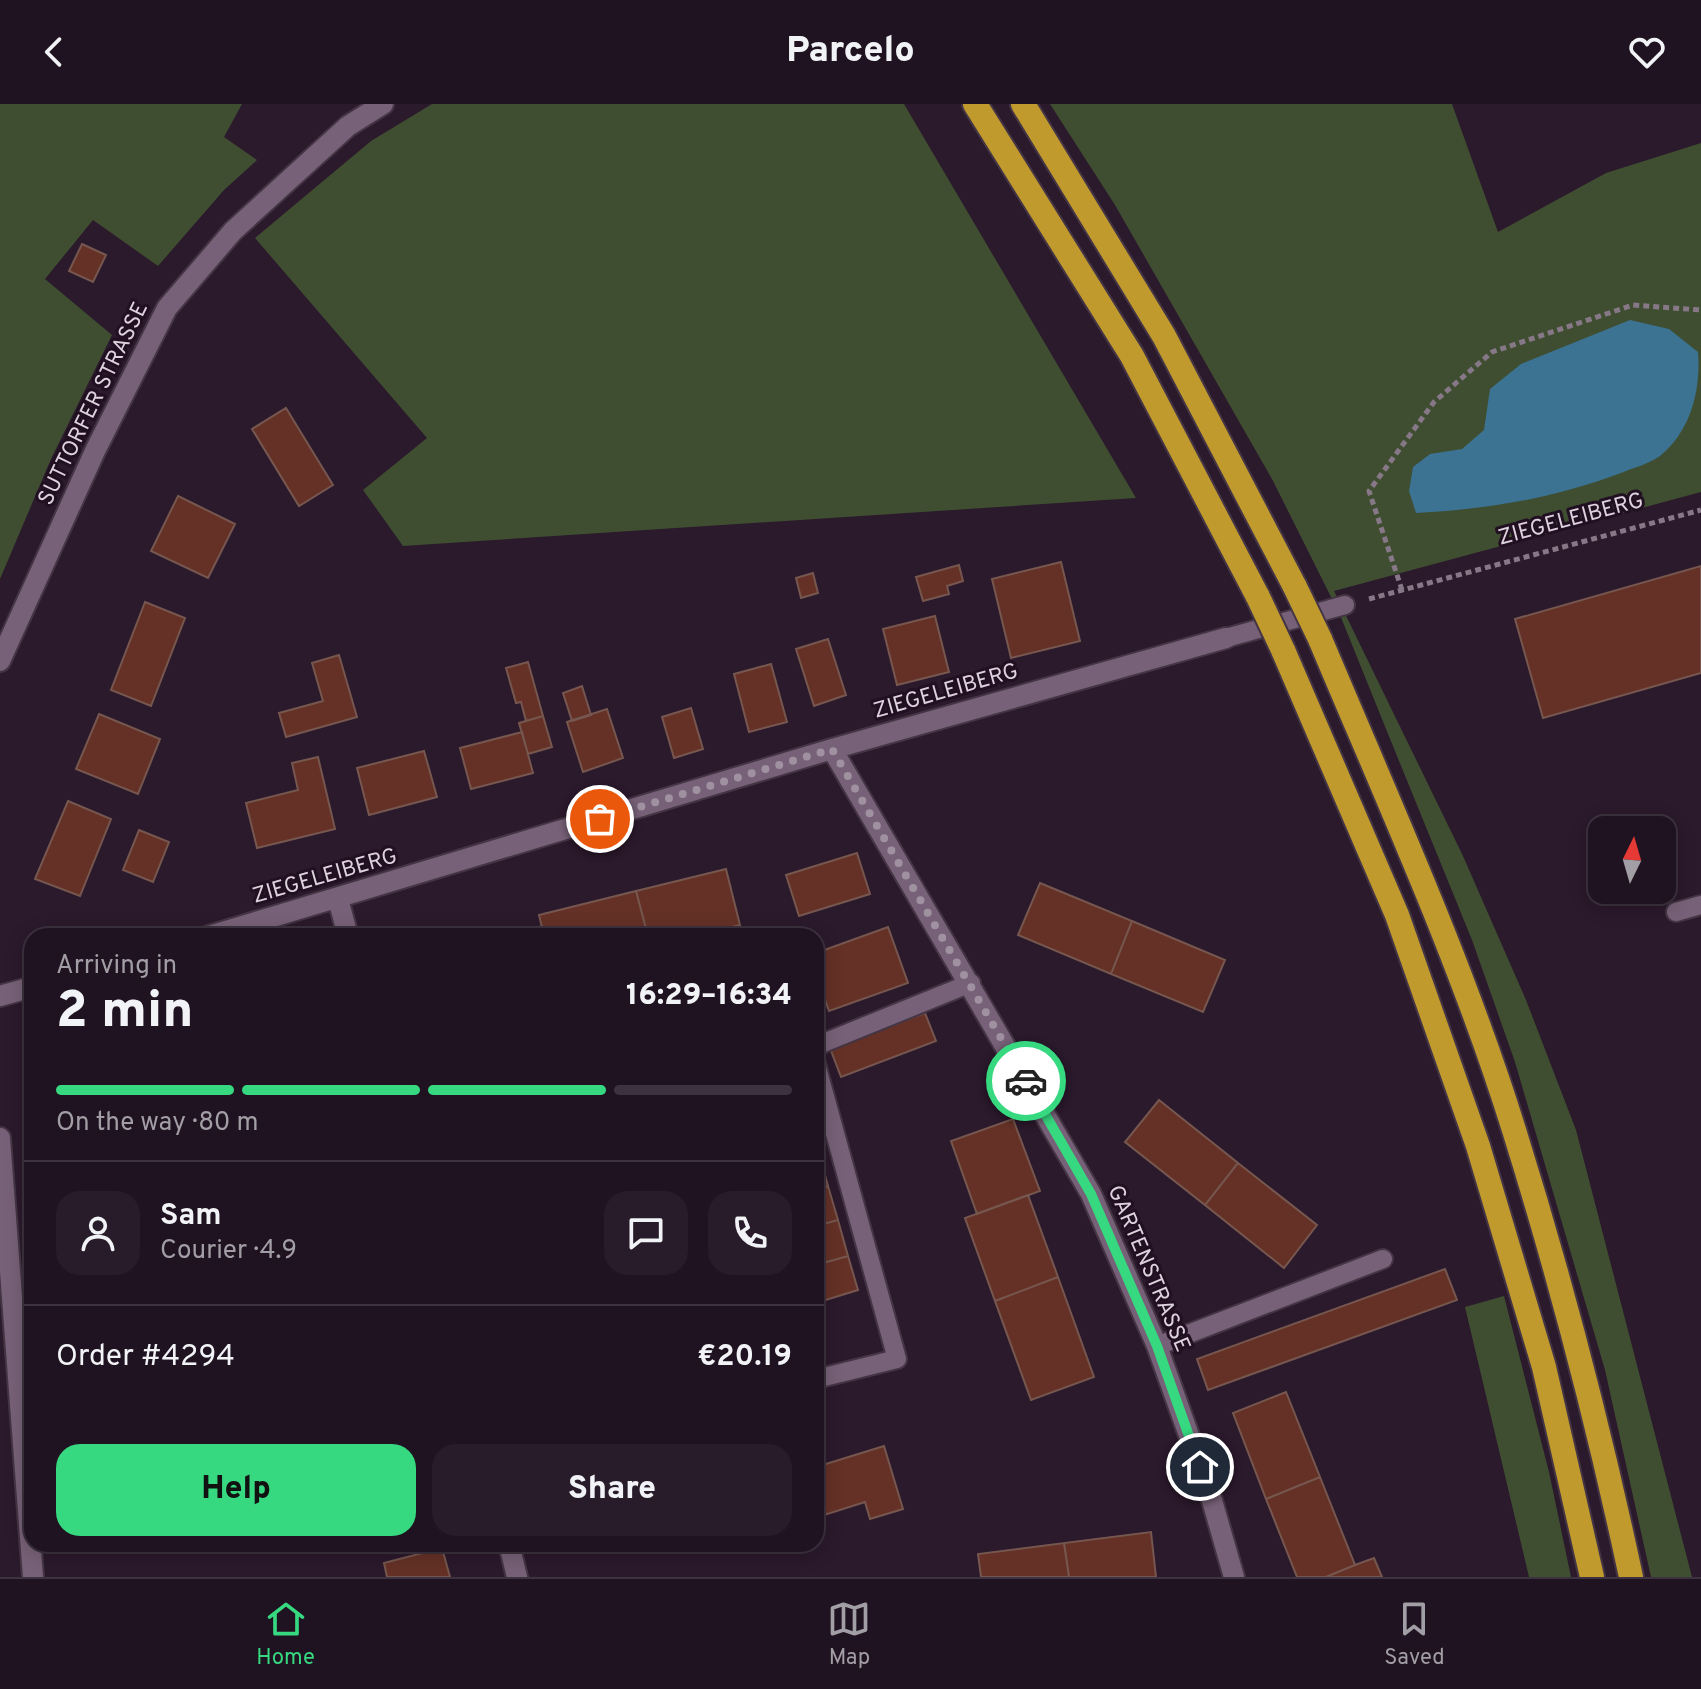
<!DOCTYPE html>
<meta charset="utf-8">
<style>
:root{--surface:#201321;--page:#281c2a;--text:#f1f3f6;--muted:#a29ea5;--line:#3d323f;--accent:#36d880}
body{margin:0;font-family:Overpass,sans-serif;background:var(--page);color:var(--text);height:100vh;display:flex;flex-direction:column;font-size:30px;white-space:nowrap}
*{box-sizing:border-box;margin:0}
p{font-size:26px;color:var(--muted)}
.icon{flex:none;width:44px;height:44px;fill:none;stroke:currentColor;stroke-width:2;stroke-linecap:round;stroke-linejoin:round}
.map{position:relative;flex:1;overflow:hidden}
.panel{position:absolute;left:24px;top:824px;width:800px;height:624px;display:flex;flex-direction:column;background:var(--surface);border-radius:24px;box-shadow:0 4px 20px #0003,0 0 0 2px var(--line)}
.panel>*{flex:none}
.needle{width:52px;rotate:5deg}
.controls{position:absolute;left:1588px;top:712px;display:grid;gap:16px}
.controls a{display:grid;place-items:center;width:88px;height:88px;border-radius:16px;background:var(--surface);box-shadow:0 4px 20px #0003,0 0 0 2px var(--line);font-size:40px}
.pin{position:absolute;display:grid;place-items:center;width:68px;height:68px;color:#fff;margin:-34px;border:4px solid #fff;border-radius:50%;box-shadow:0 2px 8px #0007}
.courier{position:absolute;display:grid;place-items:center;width:80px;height:80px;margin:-40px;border:6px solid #36d880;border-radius:50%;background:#fff;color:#222;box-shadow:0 2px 10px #0007}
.head em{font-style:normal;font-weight:800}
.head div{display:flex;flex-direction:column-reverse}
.head{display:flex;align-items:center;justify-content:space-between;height:136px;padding:0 32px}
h1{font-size:52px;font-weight:800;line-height:60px}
.bar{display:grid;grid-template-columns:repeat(4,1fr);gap:12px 8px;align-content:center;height:96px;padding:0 32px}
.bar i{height:10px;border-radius:6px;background:var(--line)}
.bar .on{background:var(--accent)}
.bar p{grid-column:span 4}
.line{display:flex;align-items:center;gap:20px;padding:0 32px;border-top:2px solid var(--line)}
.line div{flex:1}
.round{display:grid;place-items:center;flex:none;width:84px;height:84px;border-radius:24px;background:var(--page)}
.primary-button{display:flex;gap:16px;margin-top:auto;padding:16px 32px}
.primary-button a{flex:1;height:92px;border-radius:24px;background:var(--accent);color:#111;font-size:32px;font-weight:800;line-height:92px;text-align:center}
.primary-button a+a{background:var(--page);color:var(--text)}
header{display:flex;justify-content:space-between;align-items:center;height:104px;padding:0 32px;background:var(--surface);font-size:36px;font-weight:800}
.tab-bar{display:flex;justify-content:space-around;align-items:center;height:112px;border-top:2px solid var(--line);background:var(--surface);font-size:22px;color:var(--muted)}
.tab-bar a{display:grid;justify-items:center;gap:4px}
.tab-bar .on{color:var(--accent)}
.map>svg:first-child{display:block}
.green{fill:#3f4e31}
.water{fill:#3c7292}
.building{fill:#653126;stroke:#76574f;stroke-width:2}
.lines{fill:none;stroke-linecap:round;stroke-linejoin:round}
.lane-casing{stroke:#443544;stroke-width:22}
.street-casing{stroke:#443544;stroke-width:24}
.highway-casing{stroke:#443544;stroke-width:28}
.path{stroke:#877888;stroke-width:5;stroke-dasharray:6 4;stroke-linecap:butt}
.lane{stroke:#776178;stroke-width:18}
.street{stroke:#776178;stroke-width:20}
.highway{stroke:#c19a2e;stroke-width:24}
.highway-bridge-casing{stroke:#443544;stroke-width:28;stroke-linecap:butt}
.highway-bridge{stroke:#c19a2e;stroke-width:24}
.done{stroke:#9f91a0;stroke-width:8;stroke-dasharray:0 14.4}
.route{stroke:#36d880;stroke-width:10}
.labels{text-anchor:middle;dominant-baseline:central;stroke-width:6;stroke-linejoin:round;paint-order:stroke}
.street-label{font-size:22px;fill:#ded2de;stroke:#210f22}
</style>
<header><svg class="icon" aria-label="back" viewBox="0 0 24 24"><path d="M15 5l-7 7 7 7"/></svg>Parcelo<svg class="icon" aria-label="heart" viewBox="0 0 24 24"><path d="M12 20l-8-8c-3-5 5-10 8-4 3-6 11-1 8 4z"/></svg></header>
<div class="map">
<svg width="1701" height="1473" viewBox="0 0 1701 1473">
<rect width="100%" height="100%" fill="#2b192c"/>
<path class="green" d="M0,0H242L224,33L257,56L224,86L158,162L93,116L45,175L112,231L51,355L0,475Z
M432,0H904L1136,394L403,442L363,386L427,334L255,134L371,37Z
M1050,0H1452L1498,128L1606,69L1701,39V388L1334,487L1463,752L1526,896L1576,1026L1692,1473H1651L1605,1266L1515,958L1472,836L1386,625L1340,511L1272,375L1115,101Z
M1504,1192L1549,1368L1571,1473H1529L1465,1203Z"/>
<path class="water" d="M1630,216L1669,225L1698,248C1701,286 1691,327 1660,352C1649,360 1633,364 1621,369C1551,395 1490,405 1416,409L1409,387L1413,363L1430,350L1462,345L1484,326L1490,285L1521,260Z"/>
<path class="building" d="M82,140L106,151L93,178L69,167Z
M286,304L333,381L299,402L252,325Z
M178,392L235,420L208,474L151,447Z
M1061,458L1080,537L1011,554L992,475Z
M959,461L963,477L947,482L949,490L923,497L916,473Z
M1701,462V569L1543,614L1515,515Z
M813,469L818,489L801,494L796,474Z
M145,498L185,514L151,602L111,586Z
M935,512L949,568L897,581L883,525Z
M828,535L846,591L814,602L796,545Z
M339,551L357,613L286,633L279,609L323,597L312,559Z
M528,558L543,612L526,617L521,598L516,599L506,564Z
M771,560L787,618L749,628L734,570Z
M582,582L591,611L572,617L563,589Z
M691,604L703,645L674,654L662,613Z
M607,605L623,654L583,668L567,618Z
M99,610L160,635L138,690L76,665Z
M543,612L552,643L528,650L519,619Z
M522,628L533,669L471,685L460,644Z
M424,647L437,693L369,711L357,664Z
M318,653L335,725L257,744L246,699L298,686L292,659Z
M68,697L111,715L80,792L35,775Z
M139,726L169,738L153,778L123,766Z
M857,749L870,790L799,812L786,771Z
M726,765L740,821L694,832H648L636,787Z
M1040,779L1132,817L1111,870L1018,831Z
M636,787L648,832H544L539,811Z
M1132,817L1225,856L1203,908L1111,870Z
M542,822L544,832H500Z
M888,823L908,879L829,907L816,870V849Z
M925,909L936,937L841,973L830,944Z
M1159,996L1238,1059L1205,1101L1125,1038Z
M1013,1015L1040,1087L977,1110L951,1037Z
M818,1046L828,1082L816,1085V1047Z
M1238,1059L1317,1121L1284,1164L1205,1101Z
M828,1082L838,1116L816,1122V1085Z
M1028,1091L1058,1173L995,1197L965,1114Z
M838,1116L848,1152L816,1161V1122Z
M848,1152L858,1186L816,1199V1161Z
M1445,1165L1457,1196L1208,1286L1197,1255Z
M1058,1173L1094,1273L1031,1296L995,1197Z
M1286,1288L1320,1373L1266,1395L1233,1309Z
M884,1342L903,1405L870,1415L865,1398L821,1412L816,1397V1363Z
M1320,1373L1355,1461L1326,1473H1297L1266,1395Z
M1151,1428L1156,1473H1069L1064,1439Z
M1064,1439L1069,1473H981L978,1450Z
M442,1444L450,1473H387L384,1459Z
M1374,1454L1382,1473H1326L1355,1461Z"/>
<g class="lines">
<g class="lane-casing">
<path id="lane" d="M1226,534L1345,501
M1676,808L1701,801
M816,942L971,879
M816,960L897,1255L816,1275
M1157,1242L1383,1155"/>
</g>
<g class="street-casing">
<path id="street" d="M0,557L95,347L167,204L233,127L348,22L383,0
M832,645L1091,1090L1157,1242L1211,1393L1234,1473
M338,795L348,832
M209,832L832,645L1226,534
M0,892L32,883
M0,1034L33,1473
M509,1440L517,1473"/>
</g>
<g class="highway-casing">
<path id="highway" d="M975,0L1132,252L1258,493
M1023,0L1164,232L1295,483
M1320,535C1388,697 1462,859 1514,1026C1560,1173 1599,1323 1631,1473
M1283,546L1397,811L1478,1042L1544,1263L1592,1473"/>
</g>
<path class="path" d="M1402,486L1369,387L1434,298L1492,248L1633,201L1701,206
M1369,495L1701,406"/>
<use href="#lane" class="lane"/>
<use href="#street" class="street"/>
<use href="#highway" class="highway"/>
<g class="highway-bridge-casing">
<path id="highway-bridge" d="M1295,483L1320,535
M1258,493L1283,546"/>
</g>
<use href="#highway-bridge" class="highway-bridge"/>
</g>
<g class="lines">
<path class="done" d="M600,715L832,645L1026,977"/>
<path class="route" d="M1026,977L1091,1090L1157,1242L1200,1363"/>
</g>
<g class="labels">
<g class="street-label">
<text transform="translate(94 300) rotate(-64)">SUTTORFER STRASSE</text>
<text transform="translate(1571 416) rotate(-15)">ZIEGELEIBERG</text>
<text transform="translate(946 588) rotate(-16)">ZIEGELEIBERG</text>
<text transform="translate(325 773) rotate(-16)">ZIEGELEIBERG</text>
<text transform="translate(1148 1165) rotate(67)">GARTENSTRASSE</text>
</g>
</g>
</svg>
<div class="controls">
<a><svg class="needle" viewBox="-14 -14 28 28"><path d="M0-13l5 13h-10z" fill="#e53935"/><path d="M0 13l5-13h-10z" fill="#a29ea5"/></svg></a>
</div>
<div class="pin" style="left:600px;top:715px;background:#ea580c"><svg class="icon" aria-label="bag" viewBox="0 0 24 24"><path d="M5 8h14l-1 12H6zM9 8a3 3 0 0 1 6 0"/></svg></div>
<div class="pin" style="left:1200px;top:1363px;background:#1f2937"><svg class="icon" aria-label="home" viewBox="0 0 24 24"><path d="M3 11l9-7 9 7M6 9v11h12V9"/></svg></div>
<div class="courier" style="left:1026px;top:977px"><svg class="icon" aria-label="car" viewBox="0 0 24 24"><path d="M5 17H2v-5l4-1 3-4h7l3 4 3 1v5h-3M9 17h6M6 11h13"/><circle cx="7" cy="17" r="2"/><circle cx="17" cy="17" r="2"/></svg></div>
<section class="panel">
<div class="head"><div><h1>2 min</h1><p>Arriving in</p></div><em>16:29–16:34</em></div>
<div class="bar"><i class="on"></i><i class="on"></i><i class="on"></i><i></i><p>On the way · 80 m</p></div>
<div class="line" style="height:144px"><a class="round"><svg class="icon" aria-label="person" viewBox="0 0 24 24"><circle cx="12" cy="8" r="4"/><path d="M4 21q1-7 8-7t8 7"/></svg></a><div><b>Sam</b><p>Courier · 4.9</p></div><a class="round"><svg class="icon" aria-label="chat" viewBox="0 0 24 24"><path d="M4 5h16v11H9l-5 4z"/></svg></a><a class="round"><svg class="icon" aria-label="phone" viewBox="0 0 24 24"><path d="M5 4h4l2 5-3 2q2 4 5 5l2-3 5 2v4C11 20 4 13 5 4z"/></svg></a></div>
<div class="line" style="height:104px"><div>Order #4294</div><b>€20.19</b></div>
<div class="primary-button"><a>Help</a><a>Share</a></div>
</section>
</div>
<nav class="tab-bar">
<a class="on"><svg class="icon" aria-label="home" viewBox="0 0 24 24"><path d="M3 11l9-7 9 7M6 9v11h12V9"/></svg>Home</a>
<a><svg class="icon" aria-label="map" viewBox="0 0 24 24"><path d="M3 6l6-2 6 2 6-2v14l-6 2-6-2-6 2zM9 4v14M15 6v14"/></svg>Map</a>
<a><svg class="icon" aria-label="saved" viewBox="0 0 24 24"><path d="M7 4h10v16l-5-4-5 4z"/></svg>Saved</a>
</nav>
